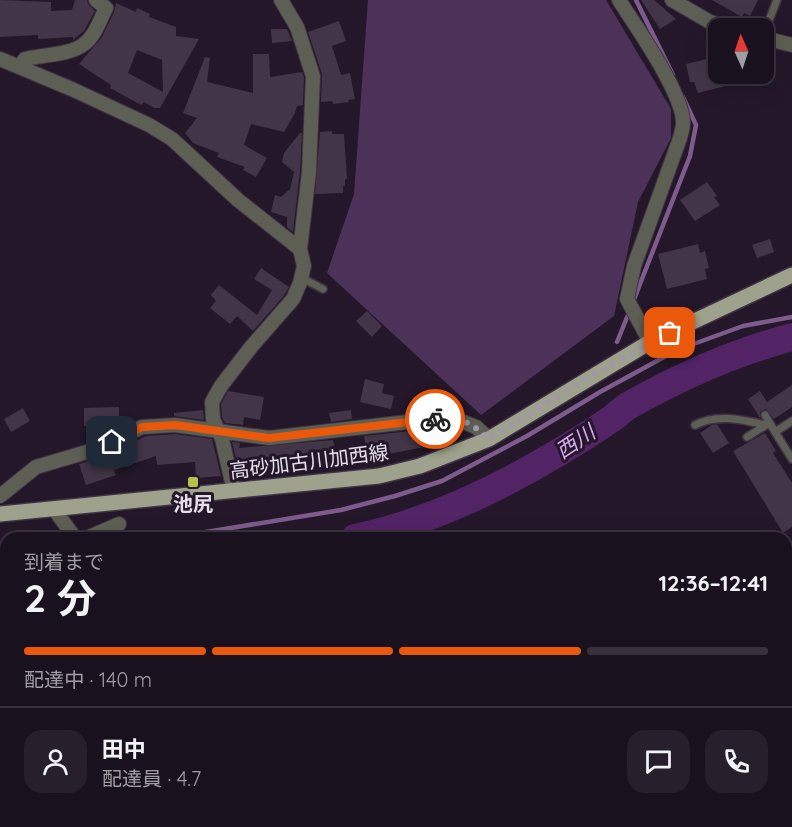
<!DOCTYPE html>
<html lang="ja">
<meta charset="utf-8">
<style>
:root{--surface:#1a111f;--page:#271f2c;--text:#f1f3f6;--muted:#9f9da4;--line:#38313d;--accent:#ea580c}
body{margin:0;font-family:Quicksand,"Noto Sans JP",sans-serif;background:var(--page);color:var(--text);height:100vh;display:flex;flex-direction:column;font-size:22px;white-space:nowrap}
*{box-sizing:border-box;margin:0}
p{font-size:20px;color:var(--muted)}
.icon{flex:none;width:33px;height:33px;fill:none;stroke:currentColor;stroke-width:2;stroke-linecap:round;stroke-linejoin:round}
.map{position:relative;flex:1;overflow:hidden}
.side{position:absolute;left:0px;top:532px;width:792px;height:296px;display:flex;flex-direction:column;background:var(--surface);border-radius:18px 18px 0 0;box-shadow:0 6px 24px #0002,0 0 0 2px var(--line)}
.side>*{flex:none}
.needle{width:39px;rotate:357deg}
.fabs{position:absolute;left:708px;top:18px;display:grid;gap:12px}
.fabs a{display:grid;place-items:center;width:66px;height:66px;border-radius:12px;background:var(--surface);box-shadow:0 6px 24px #0002,0 0 0 2px var(--line);font-size:30px}
.pin{position:absolute;display:grid;place-items:center;width:51px;height:51px;color:#fff;margin:-26px;border-radius:12px;box-shadow:0 3px 9px #0006}
.courier{position:absolute;display:grid;place-items:center;width:60px;height:60px;margin:-30px;border:4px solid #ea580c;border-radius:50%;background:#fff;color:#222;box-shadow:0 2px 8px #0007}
.summary em{font-style:normal;font-weight:700}
.summary div{display:flex;flex-direction:column-reverse}
.summary{display:flex;align-items:center;justify-content:space-between;height:102px;padding:0 24px}
h1{font-size:39px;font-weight:700;line-height:45px}
.bar{display:grid;grid-template-columns:repeat(4,1fr);gap:9px 6px;align-content:center;height:72px;padding:0 24px}
.bar i{height:8px;border-radius:4px;background:var(--line)}
.bar .selected{background:var(--accent)}
.bar p{grid-column:span 4}
.line{display:flex;align-items:center;gap:15px;padding:0 24px;border-top:2px solid var(--line)}
.line div{flex:1}
.round{display:grid;place-items:center;flex:none;width:63px;height:63px;border-radius:18px;background:var(--page)}
.map>svg:first-child{display:block}
.green{fill:#4c3258}
.lines{fill:none;stroke-linecap:round;stroke-linejoin:round}
.stream{stroke:#7e5b8d;stroke-width:4.5}
.river{stroke:#522365;stroke-width:28}
.building{fill:#423548;fill-rule:evenodd}
.lane-casing{stroke:#3e3344;stroke-width:10}
.street-casing{stroke:#3e3344;stroke-width:16}
.primary-casing{stroke:#3e3344;stroke-width:18}
.lane{stroke:#5d5f54;stroke-width:7}
.street{stroke:#5d5f54;stroke-width:14}
.primary{stroke:#9ea28c;stroke-width:15}
.done{stroke:#a298a7;stroke-width:6;stroke-dasharray:0 10.8}
.route{stroke:#ea580c;stroke-width:8}
.poi-dot{fill:#b4c24a;stroke:#231729;stroke-width:2}
.labels{text-anchor:middle;dominant-baseline:central;stroke-width:6;stroke-linejoin:round;paint-order:stroke}
.street-label{font-size:20px;fill:#e6deeb;stroke:#231729}
.poi-label{font-size:20px;font-weight:bold;fill:#e6deeb;stroke:#231729}
.water-label{font-size:21px;font-style:italic;fill:#daa7f3;stroke:#231729}
</style>
<div class="map">
<svg width="792" height="827" viewBox="0 0 792 827">
<rect width="100%" height="100%" fill="#231729"/>
<path class="green" d="M368,0H606L671,109V138L638,202L614,316L481,415L327,273L354,194Z"/>
<g class="lines">
<path class="stream" d="M636,0L673,75
M633,302L690,156L696,125L683,97
M617,342L630,310
M182,538L200,533L341,510L395,496L442,481L527,436L600,392L677,350L743,326L792,317
M0,638L6,633"/>
<path class="river" d="M355,538C427,523 494,491 556,454C576,442 596,430 614,417C619,413 623,409 628,406C679,377 736,352 792,337
M0,671L6,666"/>
</g>
<path class="building" d="M0,0L51,2V11L72,10L75,0H87L88,4L95,11L84,31L73,40V37L38,39V35L0,37Z
M641,0H654L676,19L660,29Z
M712,0H758L750,16L744,13L742,17Z
M116,3L136,12L137,8L150,14L149,17L176,27V36L199,39L160,108H154L144,102L141,105L110,88L111,85L79,64L102,37L114,12ZM137,50L162,60L163,92L128,73Z
M339,21L346,41L332,46L341,75L350,73L355,99L348,100L349,102L333,104L332,101L321,102L322,74L308,32Z
M271,29H287L292,41L272,43Z
M253,54H269L270,77L302,72L304,77L303,105L297,106L295,113L284,132L251,124L244,145L267,158L256,177L243,170L245,167L217,157L219,153L193,143L185,133L197,118L183,113L205,57L210,58L207,82L253,93Z
M715,57L718,74H726L729,85L698,93L694,82H690L686,64Z
M332,131V134H344L347,179H345V186H343V193L315,194L320,132Z
M300,133H302L300,171L293,232L287,227V217L271,212L275,195L281,197L290,189L294,172L282,162L284,153Z
M707,182L717,196L714,197L720,205L695,221L680,200Z
M770,239L774,252L757,258L752,245Z
M698,244L700,253L705,251L709,268L705,269L707,279L667,289L658,254Z
M261,268L289,287L283,297L253,331L237,316L230,324L210,308L216,301L211,295L219,285L257,315L272,290L254,279Z
M367,311L382,326L372,337L356,321Z
M365,379L384,384L382,393L394,396L391,409L360,402Z
M792,385V407L774,419L766,409L760,412V418L748,399L760,391L767,402Z
M228,391L264,397L260,420L244,417L243,425L225,423L222,417L221,404Z
M119,407V426H84V408Z
M23,408L30,421L11,432L4,419Z
M203,410L204,420L174,416V413Z
M351,410L352,419L331,422L329,413Z
M717,424L729,443L713,453L700,433L712,425Z
M420,430L424,447L368,458L364,436Z
M765,433L776,451L773,453L792,483V527L783,533L733,451Z
M175,434L212,439L221,476L196,478L195,462L157,465L156,456L114,470L116,475L86,485L79,464L101,457L146,436Z
M333,440L335,449L303,455V462L283,464L282,455L237,463L232,442L240,443L239,448Z"/>
<g class="lines">
<g class="lane-casing">
<path id="lane" d="M764,33L777,0
M302,278L323,289
M765,415L775,432
M792,421L775,432L792,459
M695,425C717,413 743,420 766,425
M747,437L768,424"/>
</g>
<g class="street-casing">
<path id="street" d="M619,0C636,27 684,94 683,124C683,128 681,134 680,138L634,266L627,299L650,342
M672,0L710,22L729,28
M764,38L792,45
M0,59L74,90L149,125L172,139L238,200L300,249
M20,67L25,59C41,55 71,55 84,44C95,36 100,20 106,8L96,0
M234,491L222,439L213,419L212,402L221,386L251,347L293,299L300,283L304,266L300,249L309,172L313,76L297,27L281,0
M0,496L36,467L97,449L142,427L175,425L269,438L451,417L476,427L489,439
M54,509L75,538
M87,538L119,524
M0,597L6,593
M786,684L792,681
M423,827L439,822"/>
</g>
<g class="primary-casing">
<path id="primary" d="M0,514L379,476L420,466L489,439L650,342L792,275"/>
</g>
<use href="#lane" class="lane"/>
<use href="#street" class="street"/>
<use href="#primary" class="primary"/>
</g>
<g class="lines">
<path class="done" d="M435,419C459,416 472,423 489,439L588,378L670,333"/>
<path class="route" d="M112,442L142,427L175,425L269,438L435,419"/>
</g>
<rect class="poi-dot" x="187" y="476" width="12" height="12" rx="3"/>
<g class="labels">
<g class="street-label">
<text transform="translate(309 461) rotate(-7)">高砂加古川加西線</text>
</g>
<g class="poi-label">
<text x="193" y="503">池尻</text>
</g>
<g class="water-label">
<text transform="translate(575 441) rotate(-34)">西川</text>
</g>
</g>
</svg>
<div class="fabs">
<a><svg class="needle" viewBox="-14 -14 28 28"><path d="M0-13l5 13h-10z" fill="#e53935"/><path d="M0 13l5-13h-10z" fill="#9f9da4"/></svg></a>
</div>
<div class="pin" style="left:670px;top:333px;background:#ea580c"><svg class="icon" aria-label="bag" viewBox="0 0 24 24"><path d="M5 8h14l-1 12H6zM9 8a3 3 0 0 1 6 0"/></svg></div>
<div class="pin" style="left:112px;top:442px;background:#1f2937"><svg class="icon" aria-label="home" viewBox="0 0 24 24"><path d="M3 11l9-7 9 7M6 9v11h12V9"/></svg></div>
<div class="courier" style="left:435px;top:419px"><svg class="icon" aria-label="bike" viewBox="0 0 24 24"><circle cx="6" cy="16" r="4"/><circle cx="18" cy="16" r="4"/><path d="M6 16l4-8h5l3 8M10 8l3 8H6M13 5h3"/></svg></div>
<section class="side">
<div class="summary"><div><h1>2 分</h1><p>到着まで</p></div><em>12:36–12:41</em></div>
<div class="bar"><i class="selected"></i><i class="selected"></i><i class="selected"></i><i></i><p>配達中 · 140 m</p></div>
<div class="line" style="height:108px"><a class="round"><svg class="icon" aria-label="person" viewBox="0 0 24 24"><circle cx="12" cy="8" r="4"/><path d="M4 21q1-7 8-7t8 7"/></svg></a><div><b>田中</b><p>配達員 · 4.7</p></div><a class="round"><svg class="icon" aria-label="chat" viewBox="0 0 24 24"><path d="M4 5h16v11H9l-5 4z"/></svg></a><a class="round"><svg class="icon" aria-label="phone" viewBox="0 0 24 24"><path d="M5 4h4l2 5-3 2q2 4 5 5l2-3 5 2v4C11 20 4 13 5 4z"/></svg></a></div>
</section>
</div>
